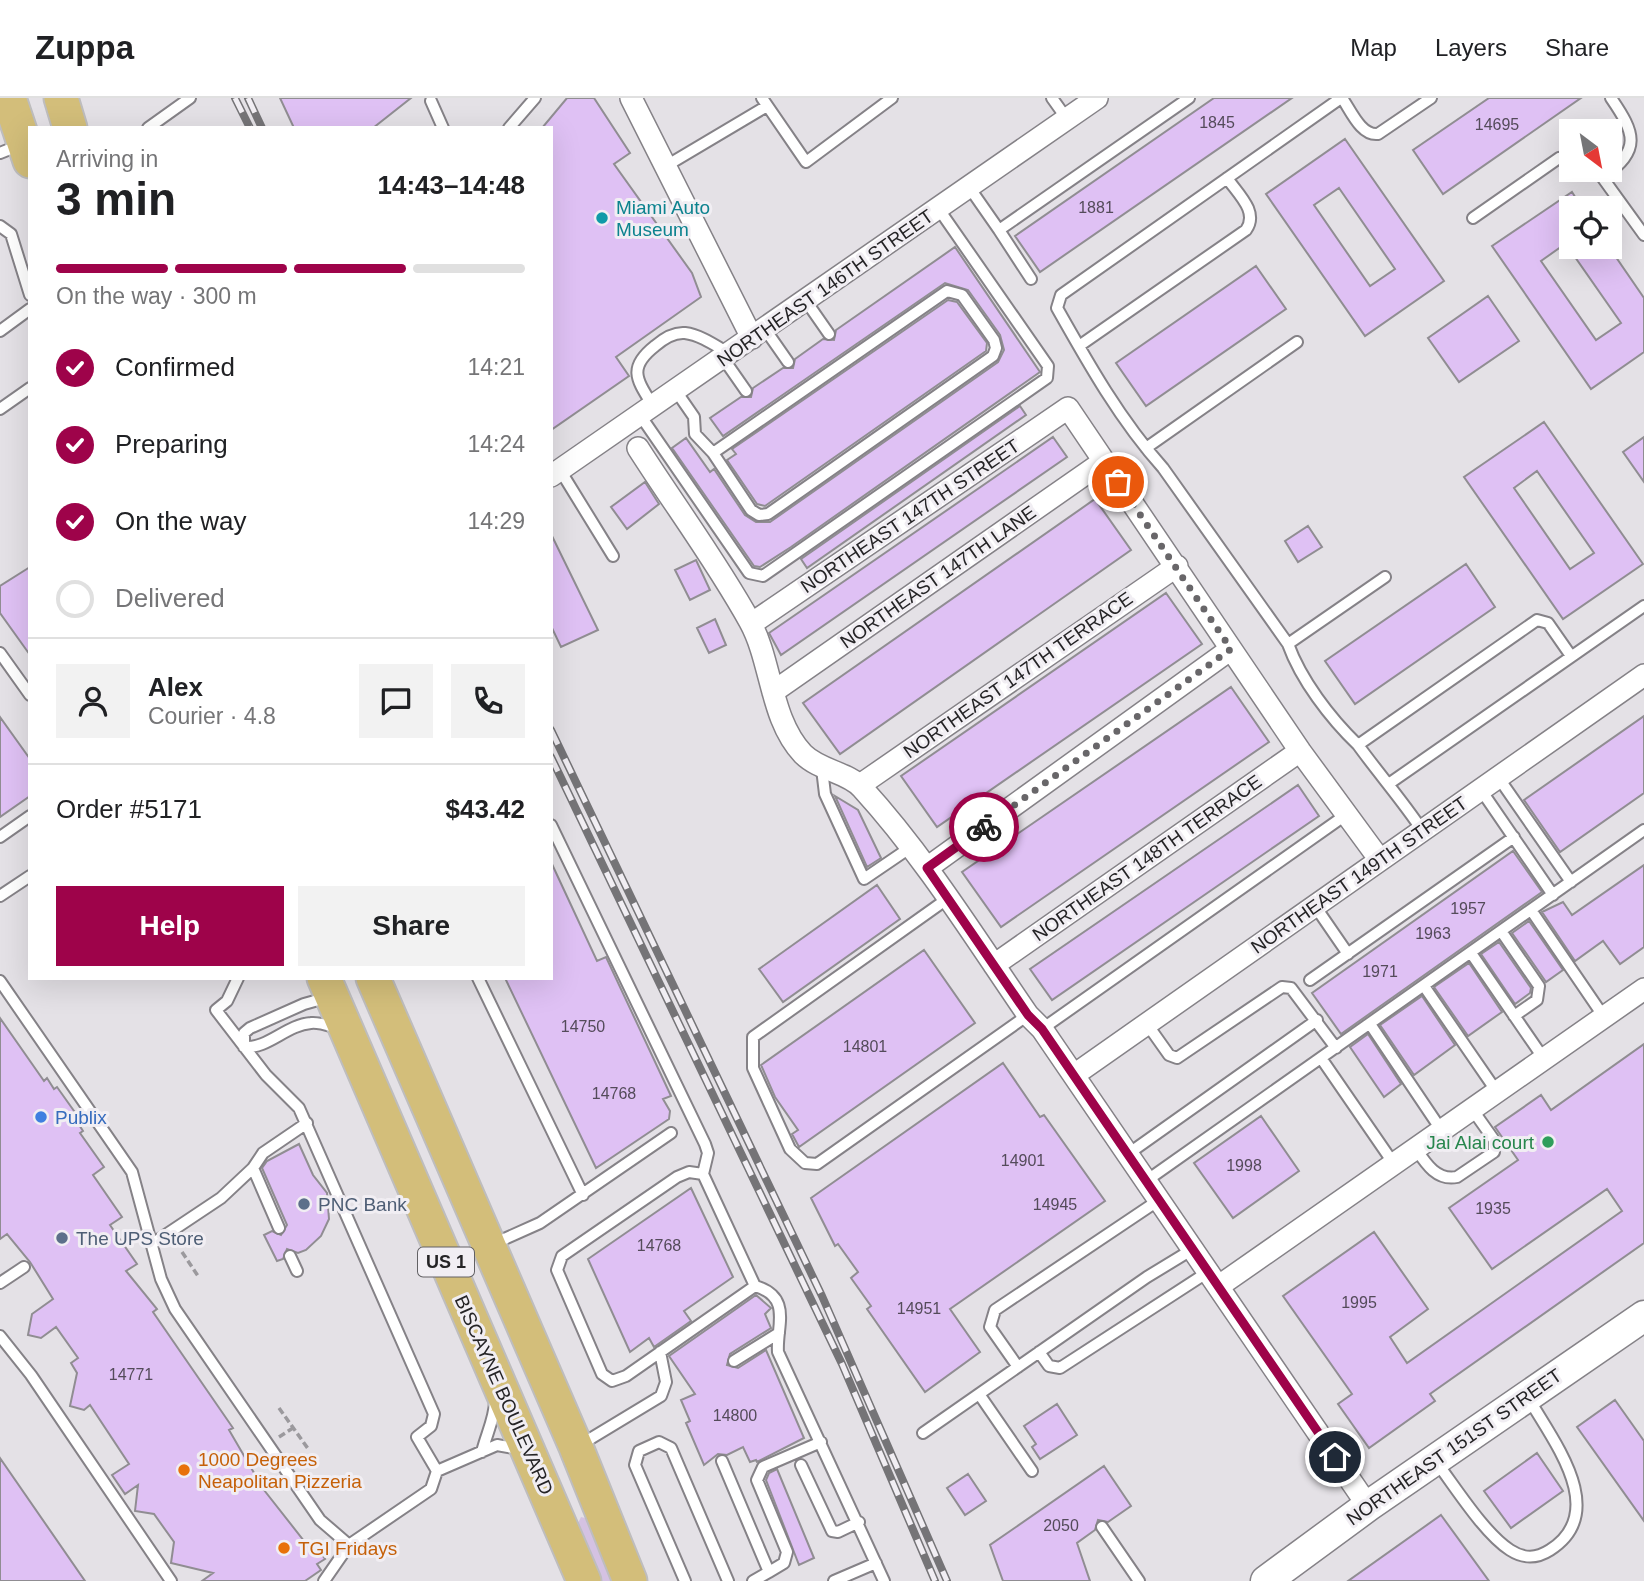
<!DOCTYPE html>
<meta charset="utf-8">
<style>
:root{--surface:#fff;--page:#f2f2f2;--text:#202124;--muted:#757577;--line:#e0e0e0;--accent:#9e034a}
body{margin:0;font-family:Arial,sans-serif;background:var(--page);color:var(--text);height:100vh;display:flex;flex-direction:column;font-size:26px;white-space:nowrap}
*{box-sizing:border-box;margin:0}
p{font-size:23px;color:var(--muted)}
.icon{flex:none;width:38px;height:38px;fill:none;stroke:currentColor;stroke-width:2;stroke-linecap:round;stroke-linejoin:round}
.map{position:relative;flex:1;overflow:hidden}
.drawer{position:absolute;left:28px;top:28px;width:525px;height:854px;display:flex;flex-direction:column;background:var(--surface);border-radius:0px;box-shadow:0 7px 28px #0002}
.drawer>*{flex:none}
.needle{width:46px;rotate:148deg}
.tools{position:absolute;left:1559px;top:21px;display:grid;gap:14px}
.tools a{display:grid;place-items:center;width:63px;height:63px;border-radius:0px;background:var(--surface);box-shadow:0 7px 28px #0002;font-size:35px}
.pin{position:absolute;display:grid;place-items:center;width:60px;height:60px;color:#fff;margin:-30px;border:4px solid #fff;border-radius:50%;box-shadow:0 2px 7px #0007}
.courier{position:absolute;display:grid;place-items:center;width:70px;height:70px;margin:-35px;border:5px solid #9e034a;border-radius:50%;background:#fff;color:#222;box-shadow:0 2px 9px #0007}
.headline em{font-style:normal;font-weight:600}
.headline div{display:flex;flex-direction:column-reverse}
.headline{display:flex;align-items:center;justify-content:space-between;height:119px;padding:0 28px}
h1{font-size:46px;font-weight:600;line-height:52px}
.bar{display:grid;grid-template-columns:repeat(4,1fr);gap:10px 7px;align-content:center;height:84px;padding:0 28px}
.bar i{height:9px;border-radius:5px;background:var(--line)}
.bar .current{background:var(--accent)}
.bar p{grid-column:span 4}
.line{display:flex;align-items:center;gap:18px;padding:0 28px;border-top:2px solid var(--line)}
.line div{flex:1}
.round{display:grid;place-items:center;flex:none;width:74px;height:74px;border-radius:0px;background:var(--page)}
ol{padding:0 28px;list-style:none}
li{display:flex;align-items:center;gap:21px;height:77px}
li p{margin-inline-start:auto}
li .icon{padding:7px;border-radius:50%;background:var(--accent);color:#fff;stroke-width:4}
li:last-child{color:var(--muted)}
li i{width:38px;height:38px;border:4px solid var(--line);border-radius:50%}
.action{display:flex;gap:14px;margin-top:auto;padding:14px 28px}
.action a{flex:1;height:80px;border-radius:0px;background:var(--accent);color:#fff;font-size:28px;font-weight:600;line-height:80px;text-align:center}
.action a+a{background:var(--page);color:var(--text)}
header{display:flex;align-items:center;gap:42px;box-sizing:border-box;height:98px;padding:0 35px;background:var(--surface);border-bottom:2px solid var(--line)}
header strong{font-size:33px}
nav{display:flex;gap:38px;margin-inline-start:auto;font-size:24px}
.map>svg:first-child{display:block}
.green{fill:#d4c2e2}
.building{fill:#dfc1f4;stroke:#908d92;stroke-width:2;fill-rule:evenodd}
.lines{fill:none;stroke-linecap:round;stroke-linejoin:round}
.lane-casing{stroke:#858287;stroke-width:14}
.street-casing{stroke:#858287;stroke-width:24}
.secondary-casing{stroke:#858287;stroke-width:33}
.primary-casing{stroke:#bebdbe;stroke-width:37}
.path{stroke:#9b999d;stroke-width:3.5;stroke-dasharray:7 3.5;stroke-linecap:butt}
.lane{stroke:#fff;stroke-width:10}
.street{stroke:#fff;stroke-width:21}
.secondary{stroke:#fff;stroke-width:30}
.primary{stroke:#d3be7a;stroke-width:33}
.rail-casing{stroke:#757477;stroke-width:8}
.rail{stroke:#f1eef3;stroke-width:5;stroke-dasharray:16;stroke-linecap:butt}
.done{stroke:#686669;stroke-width:7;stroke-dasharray:0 12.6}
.route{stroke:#9e034a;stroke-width:9}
.culture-dot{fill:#0f9aa8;stroke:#f1eef3;stroke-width:2.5}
.shop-dot{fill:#3f7fe0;stroke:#f1eef3;stroke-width:2.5}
.leisure-dot{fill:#2e9e5b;stroke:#f1eef3;stroke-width:2.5}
.service-dot{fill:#5c6f8a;stroke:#f1eef3;stroke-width:2.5}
.food-dot{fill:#e8710a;stroke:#f1eef3;stroke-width:2.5}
.labels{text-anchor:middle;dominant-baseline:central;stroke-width:6;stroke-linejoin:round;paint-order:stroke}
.number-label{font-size:16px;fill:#544b5a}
.shield{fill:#f1eef3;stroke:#626164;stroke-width:2}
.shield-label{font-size:18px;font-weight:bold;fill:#252426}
.culture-label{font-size:19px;fill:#0d838f;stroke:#f1eef3;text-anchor:start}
.street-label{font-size:19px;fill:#252426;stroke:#f1eef3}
.shop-label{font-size:19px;fill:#366cbe;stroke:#f1eef3;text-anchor:start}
.leisure-label{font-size:19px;fill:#27864d;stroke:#f1eef3;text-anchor:end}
.service-label{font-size:19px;fill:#4e5e75;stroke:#f1eef3;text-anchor:start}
.food-label{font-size:19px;fill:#c56008;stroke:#f1eef3;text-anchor:start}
</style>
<header>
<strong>Zuppa</strong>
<nav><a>Map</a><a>Layers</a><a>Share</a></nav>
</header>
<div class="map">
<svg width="1644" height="1483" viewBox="0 0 1644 1483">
<rect width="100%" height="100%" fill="#e4e1e6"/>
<path class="green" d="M581,1419L589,1421L614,1483H600L577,1427Z"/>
<path class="building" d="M280,0H411L373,30H294Z
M567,0H594L630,55L614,66L692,175L701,199L616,259L629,278L551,332V30H542Z
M1214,0H1292L1040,174L1015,138Z
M1489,0H1581L1443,96L1413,52Z
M1345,41L1444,183L1365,238L1266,96ZM1339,90L1395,171L1370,188L1314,107Z
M1572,94L1582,110H1572V141L1541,163L1596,242L1621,225L1568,149H1609L1644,200V254L1591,291L1492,148Z
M955,149L1040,274L791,449L760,469L754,468L672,350L686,340L710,374L714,371L745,417L756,424H770L998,264L1004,252L1000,237L968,192L945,185L723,338L710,320L741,299H751L753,290L783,270H793L795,261L823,241L834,242L836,232Z
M1256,168L1286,211L1146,308L1116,265Z
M1488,198L1519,243L1459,284L1428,240Z
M948,202L957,204L987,245L986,253L765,408L757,406L727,362L736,356L732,351Z
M1020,308L1026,317L807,470L801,461Z
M1544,324L1643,466L1563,521L1464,379ZM1537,373L1594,455L1570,471L1514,390Z
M1053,339L1067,359L781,557L769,535Z
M1644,339V384L1623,354Z
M645,384L659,406L627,431L611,409Z
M1095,401L1131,452L840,656L803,605Z
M1308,428L1322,449L1298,464L1285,443Z
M551,436L598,532L561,549L551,528Z
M696,462L710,492L690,502L675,472Z
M1466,466L1495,509L1355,606L1325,563Z
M30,469V557L0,515V488Z
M1166,495L1202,546L937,729L901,678Z
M715,521L726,547L709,555L697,530Z
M1231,589L1269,644L1001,829L962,774Z
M1644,618V695L1560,754L1524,702Z
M0,619L30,661V698L0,719Z
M1298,687L1319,718L1052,902L1030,871Z
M835,698L858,712L881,760L867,769Z
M1513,753L1542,794L1341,936L1312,895Z
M551,764L597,863L606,859L671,998L663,1001L670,1013L669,1021L596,1070L505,880H551Z
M1644,767V849L1620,866L1603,843L1575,863L1542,814L1563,804L1572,817Z
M877,787L900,821L783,904L759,871Z
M1529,823L1563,872L1546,884L1512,835Z
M1499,844L1531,890L1530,895L1515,906L1481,856Z
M924,852L975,925L799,1049L792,1036L798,1032L775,999L761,967Z
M1469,865L1502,914L1468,938L1434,889Z
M1422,898L1455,947L1414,977L1380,927Z
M0,920L44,983L47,980L54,991L57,989L79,1020L76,1022L83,1033L80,1035L104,1069L93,1077L122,1119L110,1127L137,1166L126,1173L157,1211L153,1214L233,1330L229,1332L264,1392L308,1448L313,1444L325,1461L317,1466L321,1472L305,1483H202L213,1475L171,1465L174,1444L154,1416L135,1413L138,1387L125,1396L112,1377L129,1366L90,1307L84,1312L70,1308L77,1275L71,1265L78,1260L56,1229L41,1240L28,1237L32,1216L53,1201L30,1164L7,1136L0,1141Z
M1368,936L1401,986L1384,999L1350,949Z
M1644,946V1145L1430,1296L1435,1303L1369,1350L1338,1306L1352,1296L1283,1198L1374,1134L1428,1211L1390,1239L1407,1265L1622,1113L1607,1091L1492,1171L1449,1110L1518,1062L1495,1029L1541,997L1551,1012Z
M1003,965L1040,1019L1044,1017L1105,1103L950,1211L980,1254L925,1294L867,1211L871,1208L851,1180L858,1174L838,1146L835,1148L811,1100Z
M1261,1018L1299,1073L1233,1120L1194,1065Z
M299,1046L313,1077L327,1095L329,1121L321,1138L306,1152L298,1155L287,1151L283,1161L277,1163L264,1137L272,1133L281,1137L287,1127L262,1070L267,1063Z
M691,1090L733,1179L684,1213L691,1223L654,1249L649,1240L630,1254L588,1161Z
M756,1197L771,1210L765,1216L771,1230L730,1256L727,1267L738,1270L766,1252L804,1340L757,1364L756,1362L750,1364L743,1349L727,1357L718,1356L704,1367L686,1325L690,1323L681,1302L695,1296L669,1258Z
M1615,1302L1644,1343V1423L1577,1329Z
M1057,1306L1077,1337L1040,1361L1032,1349L1036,1346L1024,1328Z
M1537,1355L1563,1393L1511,1430L1484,1393Z
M0,1360L85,1483H0Z
M1104,1368L1131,1408L1108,1424L1098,1422L1095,1432L1077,1445L1090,1483H1003L990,1447Z
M777,1371L814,1460L799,1467L766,1382L769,1375Z
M968,1376L986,1403L965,1417L947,1390Z
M1441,1417L1489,1483H1348Z"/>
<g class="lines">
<g class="lane-casing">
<path id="lane" d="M762,0L806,64L892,0
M1052,0L1067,21
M1341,0L1061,197L1057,210C1088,265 1120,322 1163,370L1288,546C1301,582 1330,620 1358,647L1537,522L1548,525L1571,558
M1342,0C1351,13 1361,38 1378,36L1431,0
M431,3L443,30
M148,30L190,0
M509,30L535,0
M0,55L20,47
M666,68L767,8
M1597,72L1644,137
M1603,79C1642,52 1635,35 1611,0
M969,89L999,132L1189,0
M1473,120L1559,60L1572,58
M0,128L11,136L30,197
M999,132L1031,181
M806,203L829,236
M765,231L788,264
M0,233L30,211
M1079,248L1246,132C1259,114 1238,96 1227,80
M723,260L746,293
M676,293L694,319L695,336L713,355L947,193L962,197L994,242L996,250L993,258L768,416L759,417L751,412L713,355
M653,308C637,282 627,270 655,248C663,241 674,234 685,235C701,237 716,248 730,256
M0,311L30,290
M640,317L749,475L763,478L1047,280L1048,268L938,110
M1146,350L1297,244
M560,372L613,458
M1288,546L1385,479
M0,555L30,597
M1358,647C1379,676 1402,702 1422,732
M822,671L825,696L864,781L911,749
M1498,679L1571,784
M1390,685L1644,508
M1481,692L1553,797
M551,727L705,1046L708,1055L703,1076L755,1188C793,1199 776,1229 778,1254L884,1483
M0,739L30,718
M0,798L30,778
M947,801L753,939V970L790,1051L805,1065L817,1066L1028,917
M1315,808L1348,856
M1531,812L1604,919
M1501,833L1539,888L1537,902L1514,918
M1471,855L1544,961
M478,880L583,1097
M1310,882L1514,739
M0,883L132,1074L161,1181L175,1211L320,1422L349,1447L431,1391L437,1373L417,1339L431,1328L434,1316L299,1010L266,977L216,912L227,903L238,880
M1424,888L1497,994
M329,899L304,906L250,930L244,935V949C268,951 286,927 311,925C319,924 330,928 338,930
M1147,926L1169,957L1177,960L1282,889L1291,890L1336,950
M1370,926L1442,1033
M1042,931L1347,716
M1321,960L1394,1066
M1416,1051C1426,1066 1437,1083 1457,1079L1494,1054V1042L1472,1011
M1128,1056L1317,922
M253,1070L279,1130
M703,1076L689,1074L677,1079L562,1158L557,1172L602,1276L612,1283L626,1278L755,1188
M1146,1083L1644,732
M152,1146L221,1100L253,1070L263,1055L307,1025
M493,1146L540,1125L671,1035
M290,1158L297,1173
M0,1185L24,1169
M0,1238L31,1277L171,1483
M1039,1254L1049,1268L1060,1270L1208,1174
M734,1263L779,1235
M1018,1269L990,1229L995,1212L1159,1102
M979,1296L1032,1373
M923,1335L1147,1179L1193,1151
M580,1347L661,1298L666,1284L660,1254
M482,1354C486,1337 495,1320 495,1303
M722,1363L769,1474L784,1465L787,1454L757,1382L763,1369L821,1344
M1437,1365C1456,1390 1484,1435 1510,1452C1524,1461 1536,1461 1550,1452C1610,1414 1553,1343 1529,1301
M801,1367L832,1433L838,1434L859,1424
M437,1373L497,1347L519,1351
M1102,1429L1139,1483
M324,1483L349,1447
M685,1483L635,1367L639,1353L659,1344L671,1350L728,1483
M753,1483L769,1474
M834,1483L876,1465"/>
</g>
<g class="street-casing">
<path id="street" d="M631,0L752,240
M638,350C675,408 717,464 750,524C772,564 770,621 803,656C820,673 848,674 862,690C925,759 975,840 1028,917L1042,931L1368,1408
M551,378L1097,0
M751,526L1068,310L1300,653L1380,762
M773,594L1104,363
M860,687L1177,468
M927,770L1231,551
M994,867L1300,653
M1074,977L1644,577
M1219,1188L1644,891"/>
</g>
<g class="secondary-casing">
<path id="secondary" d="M1266,1483L1368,1408L1644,1218"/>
</g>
<g class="primary-casing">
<path id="primary" d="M9,0L30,63
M61,0L70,30
M324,880L584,1483
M373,880L576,1349L630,1483"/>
</g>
<path class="path" d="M182,1154L198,1178
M279,1310L309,1352
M279,1339L293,1330"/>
<use href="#lane" class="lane"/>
<use href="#street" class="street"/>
<use href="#secondary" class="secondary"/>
<use href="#primary" class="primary"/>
<g class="rail-casing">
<path id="rail" d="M235,0L250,30
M248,0L262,30
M551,632L822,1198L947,1483
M551,659L842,1266L935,1483"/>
</g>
<use href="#rail" class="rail"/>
</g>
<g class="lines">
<path class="done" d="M984,729L1231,551L1118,384"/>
<path class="route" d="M984,729L927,770L1028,917L1042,931L1335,1359"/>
</g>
<circle class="culture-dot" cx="602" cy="120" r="7"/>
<circle class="shop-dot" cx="41" cy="1019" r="7"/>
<circle class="leisure-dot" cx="1548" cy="1044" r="7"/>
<g class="service-dot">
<circle cx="304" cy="1106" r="7"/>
<circle cx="62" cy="1140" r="7"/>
</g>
<g class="food-dot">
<circle cx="184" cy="1372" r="7"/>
<circle cx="284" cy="1450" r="7"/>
</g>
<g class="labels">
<g class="number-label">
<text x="1217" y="24">1845</text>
<text x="1497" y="26">14695</text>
<text x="1096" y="109">1881</text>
<text x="1468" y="810">1957</text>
<text x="1433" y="835">1963</text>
<text x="1380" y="873">1971</text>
<text x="583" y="928">14750</text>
<text x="865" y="948">14801</text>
<text x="614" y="995">14768</text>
<text x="1023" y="1062">14901</text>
<text x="1244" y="1067">1998</text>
<text x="1055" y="1106">14945</text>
<text x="1493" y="1110">1935</text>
<text x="659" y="1147">14768</text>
<text x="1359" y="1204">1995</text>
<text x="919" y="1210">14951</text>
<text x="131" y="1276">14771</text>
<text x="735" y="1317">14800</text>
<text x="1061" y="1427">2050</text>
</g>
<rect class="shield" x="418" y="1149.5" width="56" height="29" rx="5"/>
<g class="shield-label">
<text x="446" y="1164">US 1</text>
</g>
<g class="culture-label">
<text x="616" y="109">Miami Auto<tspan x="616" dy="22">Museum</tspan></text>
</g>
<g class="street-label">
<text transform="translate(825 190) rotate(-35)">NORTHEAST 146TH STREET</text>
<text transform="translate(910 418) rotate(-34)">NORTHEAST 147TH STREET</text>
<text transform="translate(938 479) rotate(-35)">NORTHEAST 147TH LANE</text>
<text transform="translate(1018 577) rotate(-35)">NORTHEAST 147TH TERRACE</text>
<text transform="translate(1147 760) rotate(-35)">NORTHEAST 148TH TERRACE</text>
<text transform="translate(1359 777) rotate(-35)">NORTHEAST 149TH STREET</text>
<text transform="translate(504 1297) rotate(66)">BISCAYNE BOULEVARD</text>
<text transform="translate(1454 1349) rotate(-35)">NORTHEAST 151ST STREET</text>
</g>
<g class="shop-label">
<text x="55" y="1019">Publix</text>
</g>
<g class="leisure-label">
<text x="1534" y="1044">Jai Alai court</text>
</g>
<g class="service-label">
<text x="318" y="1106">PNC Bank</text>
<text x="76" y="1140">The UPS Store</text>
</g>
<g class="food-label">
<text x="198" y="1361">1000 Degrees<tspan x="198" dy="22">Neapolitan Pizzeria</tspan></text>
<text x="298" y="1450">TGI Fridays</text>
</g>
</g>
</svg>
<div class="tools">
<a><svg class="needle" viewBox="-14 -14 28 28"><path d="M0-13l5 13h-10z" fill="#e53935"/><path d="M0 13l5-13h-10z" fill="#757577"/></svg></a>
<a><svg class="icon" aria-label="locate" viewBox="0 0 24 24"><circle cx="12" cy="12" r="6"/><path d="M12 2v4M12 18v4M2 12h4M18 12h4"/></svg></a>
</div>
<div class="pin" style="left:1118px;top:384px;background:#ea580c"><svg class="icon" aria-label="bag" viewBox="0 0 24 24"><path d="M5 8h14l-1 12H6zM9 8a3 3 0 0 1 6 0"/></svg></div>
<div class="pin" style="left:1335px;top:1359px;background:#1f2937"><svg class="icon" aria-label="home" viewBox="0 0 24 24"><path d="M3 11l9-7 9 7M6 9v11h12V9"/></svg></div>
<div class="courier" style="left:984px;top:729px"><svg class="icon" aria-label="bike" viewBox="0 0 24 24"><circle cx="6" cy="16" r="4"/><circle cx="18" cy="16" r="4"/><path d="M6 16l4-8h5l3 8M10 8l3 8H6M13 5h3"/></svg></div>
<section class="drawer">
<div class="headline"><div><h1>3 min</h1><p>Arriving in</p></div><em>14:43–14:48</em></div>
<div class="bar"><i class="current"></i><i class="current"></i><i class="current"></i><i></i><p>On the way · 300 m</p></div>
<ol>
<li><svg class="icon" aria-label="check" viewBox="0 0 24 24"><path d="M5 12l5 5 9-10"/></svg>Confirmed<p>14:21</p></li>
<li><svg class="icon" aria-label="check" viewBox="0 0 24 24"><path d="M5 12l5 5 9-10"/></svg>Preparing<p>14:24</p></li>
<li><svg class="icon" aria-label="check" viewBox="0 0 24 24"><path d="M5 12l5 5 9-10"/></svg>On the way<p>14:29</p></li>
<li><i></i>Delivered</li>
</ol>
<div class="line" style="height:126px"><a class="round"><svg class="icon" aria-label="person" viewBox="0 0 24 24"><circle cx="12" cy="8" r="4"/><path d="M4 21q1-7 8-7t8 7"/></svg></a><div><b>Alex</b><p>Courier · 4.8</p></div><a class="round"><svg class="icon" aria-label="chat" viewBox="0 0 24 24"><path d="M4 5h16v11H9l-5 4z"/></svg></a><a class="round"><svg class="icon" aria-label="phone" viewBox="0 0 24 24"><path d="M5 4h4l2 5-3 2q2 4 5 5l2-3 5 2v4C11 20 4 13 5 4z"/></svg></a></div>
<div class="line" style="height:91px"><div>Order #5171</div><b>$43.42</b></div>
<div class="action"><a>Help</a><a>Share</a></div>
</section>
</div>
